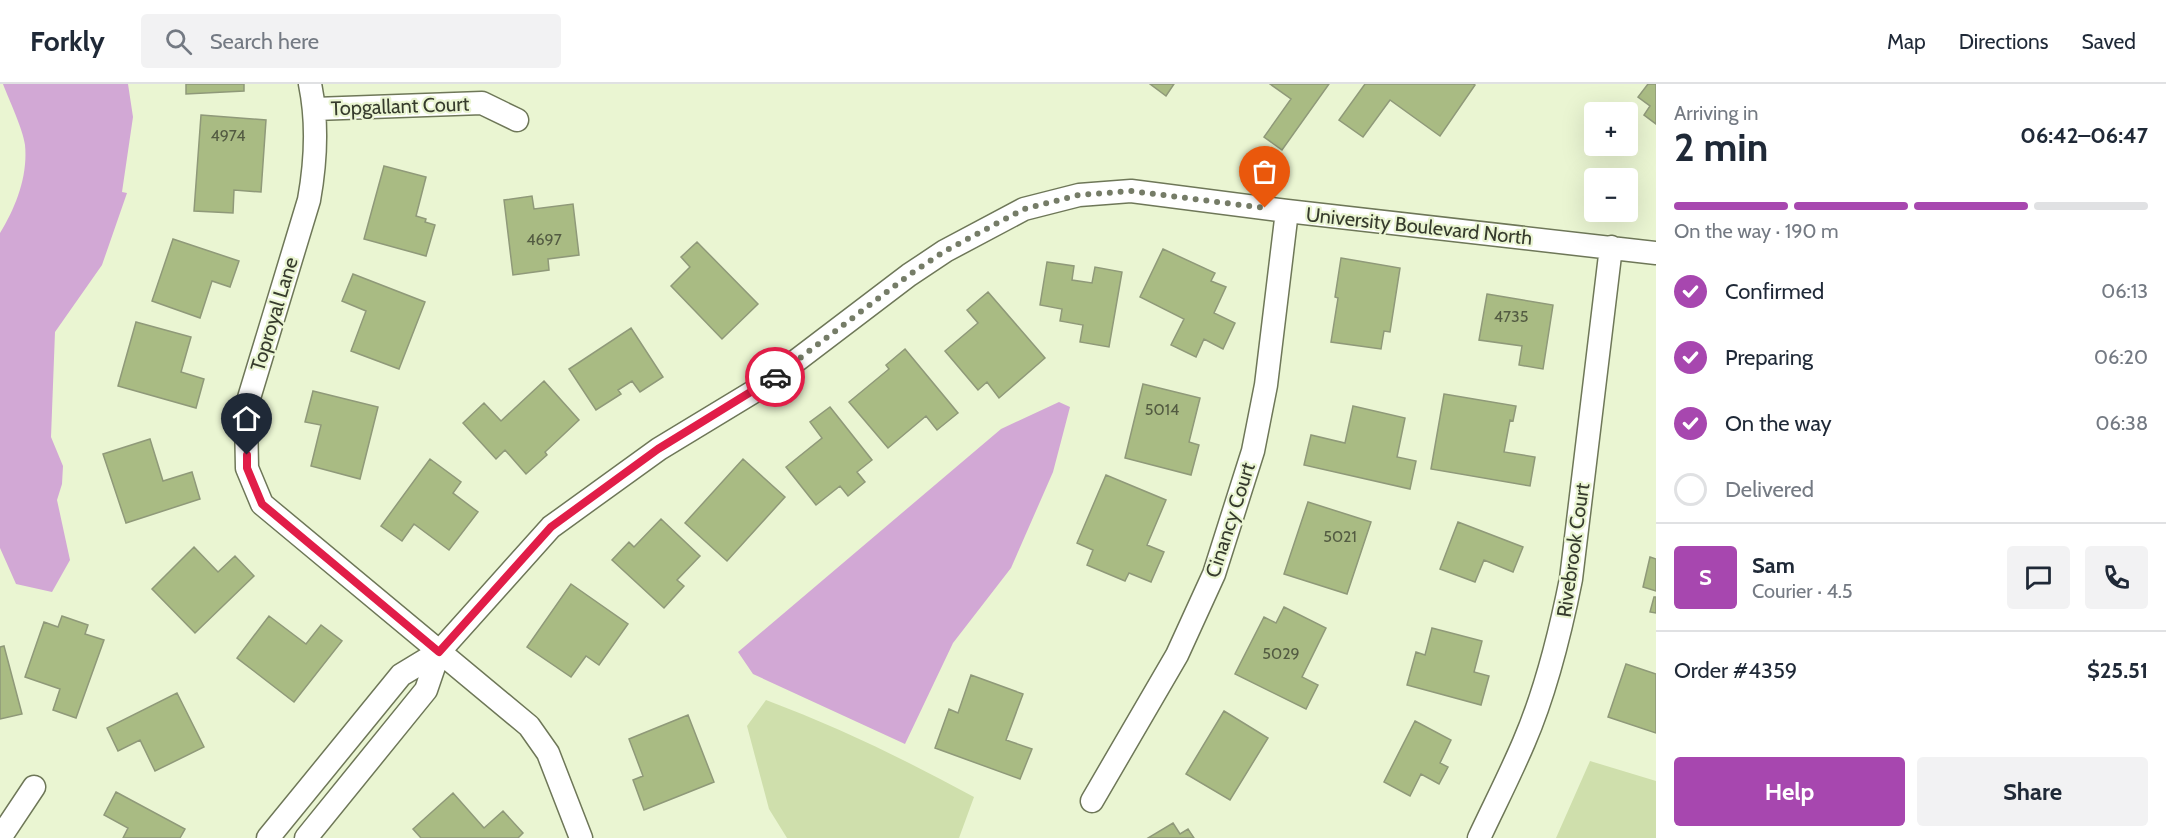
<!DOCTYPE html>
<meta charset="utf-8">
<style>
:root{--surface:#fff;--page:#f2f2f3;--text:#1f2937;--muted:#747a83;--line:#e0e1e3;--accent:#a747af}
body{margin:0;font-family:Cabin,sans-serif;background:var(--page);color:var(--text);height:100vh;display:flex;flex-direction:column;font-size:22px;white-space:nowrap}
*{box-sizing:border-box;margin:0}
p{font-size:20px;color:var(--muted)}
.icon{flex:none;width:33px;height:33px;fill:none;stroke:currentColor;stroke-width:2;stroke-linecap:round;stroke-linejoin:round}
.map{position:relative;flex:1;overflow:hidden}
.side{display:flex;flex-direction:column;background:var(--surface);width:510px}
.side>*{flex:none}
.controls{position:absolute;left:1584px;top:18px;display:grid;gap:12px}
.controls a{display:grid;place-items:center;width:54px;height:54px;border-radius:6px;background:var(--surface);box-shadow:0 6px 24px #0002;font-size:30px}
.pin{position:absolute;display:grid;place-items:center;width:51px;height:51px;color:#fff;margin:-62px -26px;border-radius:50% 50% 50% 0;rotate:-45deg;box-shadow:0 0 6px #0007}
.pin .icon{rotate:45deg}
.courier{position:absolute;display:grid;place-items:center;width:60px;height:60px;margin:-30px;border:4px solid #e11d48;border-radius:50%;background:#fff;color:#222;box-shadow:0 2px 8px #0007}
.overview em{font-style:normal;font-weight:700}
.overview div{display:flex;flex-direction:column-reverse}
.overview{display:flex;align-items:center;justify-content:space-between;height:102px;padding:0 18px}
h1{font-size:39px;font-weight:700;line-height:45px}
.bar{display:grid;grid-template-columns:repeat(4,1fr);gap:9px 6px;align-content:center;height:72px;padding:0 18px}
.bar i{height:8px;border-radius:4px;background:var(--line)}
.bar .current{background:var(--accent)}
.bar p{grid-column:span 4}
.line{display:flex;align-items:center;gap:15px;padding:0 18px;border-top:2px solid var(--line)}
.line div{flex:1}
.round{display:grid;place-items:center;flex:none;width:63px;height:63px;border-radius:6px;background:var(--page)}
ol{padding:0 18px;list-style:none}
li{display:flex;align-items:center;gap:18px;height:66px}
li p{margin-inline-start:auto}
li .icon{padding:6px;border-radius:50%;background:var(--accent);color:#fff;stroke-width:4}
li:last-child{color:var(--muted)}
li i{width:33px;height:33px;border:3px solid var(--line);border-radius:50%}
.button{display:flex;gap:12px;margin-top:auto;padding:12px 18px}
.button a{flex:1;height:69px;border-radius:6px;background:var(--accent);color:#fff;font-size:24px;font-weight:700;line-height:69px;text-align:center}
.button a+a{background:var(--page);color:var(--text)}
header{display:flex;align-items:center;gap:36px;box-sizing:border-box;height:84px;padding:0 30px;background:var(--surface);border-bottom:2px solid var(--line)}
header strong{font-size:28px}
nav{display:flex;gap:33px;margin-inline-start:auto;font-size:21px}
.search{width:420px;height:54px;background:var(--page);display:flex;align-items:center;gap:15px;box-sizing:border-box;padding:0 21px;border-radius:6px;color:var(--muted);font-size:22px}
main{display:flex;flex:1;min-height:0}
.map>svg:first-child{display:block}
.green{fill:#cfdfac}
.water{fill:#d2a8d5}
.building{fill:#a9bb83;stroke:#8f9979;stroke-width:1.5}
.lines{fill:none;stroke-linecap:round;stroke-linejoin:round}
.minor-casing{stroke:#6e7758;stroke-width:25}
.minor{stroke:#fff;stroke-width:22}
.done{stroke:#757c67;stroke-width:6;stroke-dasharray:0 10.8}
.route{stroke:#e11d48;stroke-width:8}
.labels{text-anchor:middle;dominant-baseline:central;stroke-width:4.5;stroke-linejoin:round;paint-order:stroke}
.number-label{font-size:16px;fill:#535b42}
.street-label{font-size:20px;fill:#363b2d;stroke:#eaf5d2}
</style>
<header>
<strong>Forkly</strong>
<div class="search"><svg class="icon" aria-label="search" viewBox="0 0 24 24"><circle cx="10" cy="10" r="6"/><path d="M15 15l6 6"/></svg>Search here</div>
<nav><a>Map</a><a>Directions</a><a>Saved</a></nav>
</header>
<main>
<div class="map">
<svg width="1656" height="754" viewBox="0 0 1656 754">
<rect width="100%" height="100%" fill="#eaf5d2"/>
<path class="green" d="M766,616C838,643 906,676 974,713L959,754H787L769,725L747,642Z
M1590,677L1656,697V754H1556Z"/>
<path class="water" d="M3,0H128L133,33L122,108L127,109L102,181L55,248L51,353L63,382L62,400L57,416L70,476L52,508L16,500L0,464V149C16,123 28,92 25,61C23,45 9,16 3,0Z
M1059,318L1070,323L1053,388L1011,484L953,559L905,660L753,590L738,568L1001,345Z"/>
<path class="building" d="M186,0H244V7L186,10Z
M1150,0H1174L1166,12Z
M1270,0H1329L1282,66L1264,53L1291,15Z
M1365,0H1473L1475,1L1440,52L1390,16L1363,53L1339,36Z
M1648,0H1656V40L1644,31L1650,22L1638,13Z
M201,31L266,36L261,108L234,106L233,129L194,127Z
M384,82L426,93L416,132L426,135L425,138L435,141L426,172L364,155Z
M532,112L534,125L573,120L579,171L548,175L549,186L513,191L504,116Z
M173,155L239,177L230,203L212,197L200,234L152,217Z
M697,158L758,220L722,255L671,202L690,183L681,173Z
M1163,165L1215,189L1211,197L1226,203L1214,229L1235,239L1223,265L1204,255L1196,273L1171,261L1184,235L1140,213Z
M1341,174L1400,184L1390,248L1384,247L1381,265L1331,258L1338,214L1335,213Z
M1047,178L1074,182L1072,196L1092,199L1095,183L1122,188L1109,263L1080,258L1083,241L1060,237L1062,225L1040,221Z
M353,190L425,218L399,285L351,267L366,227L342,217Z
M988,208L1045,274L999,314L987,298L978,306L945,267L978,239L967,226Z
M1487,210L1553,221L1543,285L1519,281L1522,262L1479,256Z
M136,238L191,253L181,288L204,295L196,324L118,302Z
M631,244L663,293L640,308L632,297L618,306L621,310L596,326L569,285Z
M905,265L958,329L937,346L926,332L888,364L849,318L889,285L886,281Z
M544,297L579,336L545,368L547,371L526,390L505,366L496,375L463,339L484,319L501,337Z
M1143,300L1200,314L1189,358L1199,361L1191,391L1125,374Z
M313,307L378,323L360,395L311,382L321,341L305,338Z
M1444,310L1516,322L1513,337L1510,336L1504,368L1535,373L1530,402L1431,385Z
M1353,322L1405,334L1397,373L1416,377L1410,405L1304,381L1311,351L1345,359Z
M830,323L872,376L857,388L865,398L848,412L840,402L816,421L786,383L822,354L810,338Z
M150,355L163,397L192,388L200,415L126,439L103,370Z
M430,375L461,398L453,409L478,428L449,466L414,440L402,457L381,442Z
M743,375L785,413L727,477L685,439Z
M1106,391L1166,416L1147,461L1164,468L1151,498L1129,489L1125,497L1087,481L1093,466L1077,459Z
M1308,418L1371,438L1347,510L1284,490Z
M661,435L700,472L677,496L684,502L664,524L612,476L629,458L634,463Z
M1458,438L1523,463L1513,488L1484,476L1475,498L1440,485Z
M194,463L218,488L235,472L254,492L195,549L152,505Z
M1650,473L1656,475V507L1643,503Z
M571,500L628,540L599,581L586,572L571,593L527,563Z
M1654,513H1656V529L1650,528Z
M1284,523L1326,544L1302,593L1318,601L1306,625L1235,590L1264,533L1276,539Z
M62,532L88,541L85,550L104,556L76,634L53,626L60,605L25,593L44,538L58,543Z
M269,532L306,560L321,541L342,557L294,618L237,574Z
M1432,544L1482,557L1474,588L1489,592L1481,621L1407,601L1416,568L1425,571Z
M4,562L22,630L0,635V563Z
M1626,580L1656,590V649L1608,633Z
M971,591L1023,610L1006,656L1032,665L1020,695L935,664L949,625L958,629Z
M177,609L204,663L155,687L140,656L118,667L107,644Z
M1224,627L1268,654L1230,716L1186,690Z
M688,631L714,698L644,726L633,696L643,692L629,655Z
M1415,637L1451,656L1440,679L1448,683L1439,700L1421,690L1410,712L1384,698Z
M116,708L185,745L180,754H123L128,744L104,731Z
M453,709L484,744L503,727L523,749L518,754H421L413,745Z
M1173,739L1180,750L1188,745L1194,754H1148Z"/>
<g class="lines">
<g class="minor-casing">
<path id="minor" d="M310,0C318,39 316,77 309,116L249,314L246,332L247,384L262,420L529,642L548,669L581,754
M315,25L482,19L517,36
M1092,717L1177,571L1214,490L1253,367L1266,301L1287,127
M0,754L34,703
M268,754L401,591L439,568L551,443L659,365L763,302L909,191L945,167L1024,125L1079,111L1131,107L1287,127L1656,169
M306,754L426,606L439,568
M1479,754C1494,722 1510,691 1524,658C1546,607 1560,550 1571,495L1611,163"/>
</g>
<use href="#minor" class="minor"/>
</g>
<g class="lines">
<path class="done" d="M775,293L909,191L945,167L1024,125L1079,111L1131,107L1265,124"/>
<path class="route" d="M247,371V384L262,420L439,568L551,443L658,365L775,293"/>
</g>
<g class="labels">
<g class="number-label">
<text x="228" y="51">4974</text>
<text x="544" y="155">4697</text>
<text x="1511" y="232">4735</text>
<text x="1162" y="325">5014</text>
<text x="1340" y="452">5021</text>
<text x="1281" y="569">5029</text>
</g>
<g class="street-label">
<text transform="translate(400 22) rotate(-2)">Topgallant Court</text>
<text transform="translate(1419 142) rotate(6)">University Boulevard North</text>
<text transform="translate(274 230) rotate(-73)">Toproyal Lane</text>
<text transform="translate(1230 436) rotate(-72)">Cinancy Court</text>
<text transform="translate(1573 466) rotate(-82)">Rivebrook Court</text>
</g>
</g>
</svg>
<div class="controls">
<a>+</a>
<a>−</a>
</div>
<div class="pin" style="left:1265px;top:124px;background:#ea580c"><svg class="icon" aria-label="bag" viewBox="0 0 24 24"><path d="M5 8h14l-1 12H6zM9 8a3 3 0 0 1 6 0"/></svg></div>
<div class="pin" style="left:247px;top:371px;background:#1f2937"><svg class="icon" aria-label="home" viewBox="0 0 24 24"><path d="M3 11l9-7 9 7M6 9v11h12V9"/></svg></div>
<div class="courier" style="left:775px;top:293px"><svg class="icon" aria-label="car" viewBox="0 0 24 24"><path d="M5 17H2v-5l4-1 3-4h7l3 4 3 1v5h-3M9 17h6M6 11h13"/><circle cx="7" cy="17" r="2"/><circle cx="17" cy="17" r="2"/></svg></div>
</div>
<section class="side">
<div class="overview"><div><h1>2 min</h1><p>Arriving in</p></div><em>06:42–06:47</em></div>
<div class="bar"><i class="current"></i><i class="current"></i><i class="current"></i><i></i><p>On the way · 190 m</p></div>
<ol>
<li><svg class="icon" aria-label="check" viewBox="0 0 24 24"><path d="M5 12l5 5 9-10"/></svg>Confirmed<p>06:13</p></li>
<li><svg class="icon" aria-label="check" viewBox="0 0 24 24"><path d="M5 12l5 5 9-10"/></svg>Preparing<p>06:20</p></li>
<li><svg class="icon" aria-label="check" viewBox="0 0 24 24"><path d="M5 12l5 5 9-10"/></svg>On the way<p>06:38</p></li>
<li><i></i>Delivered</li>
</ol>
<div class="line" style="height:108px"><b class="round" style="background:var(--accent);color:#fff">S</b><div><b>Sam</b><p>Courier · 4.5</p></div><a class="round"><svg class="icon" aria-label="chat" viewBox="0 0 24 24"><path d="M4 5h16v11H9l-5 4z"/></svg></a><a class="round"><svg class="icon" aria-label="phone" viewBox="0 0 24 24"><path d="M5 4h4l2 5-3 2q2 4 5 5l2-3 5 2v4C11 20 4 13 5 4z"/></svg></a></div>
<div class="line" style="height:78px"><div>Order #4359</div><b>$25.51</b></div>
<div class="button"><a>Help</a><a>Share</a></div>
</section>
</main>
